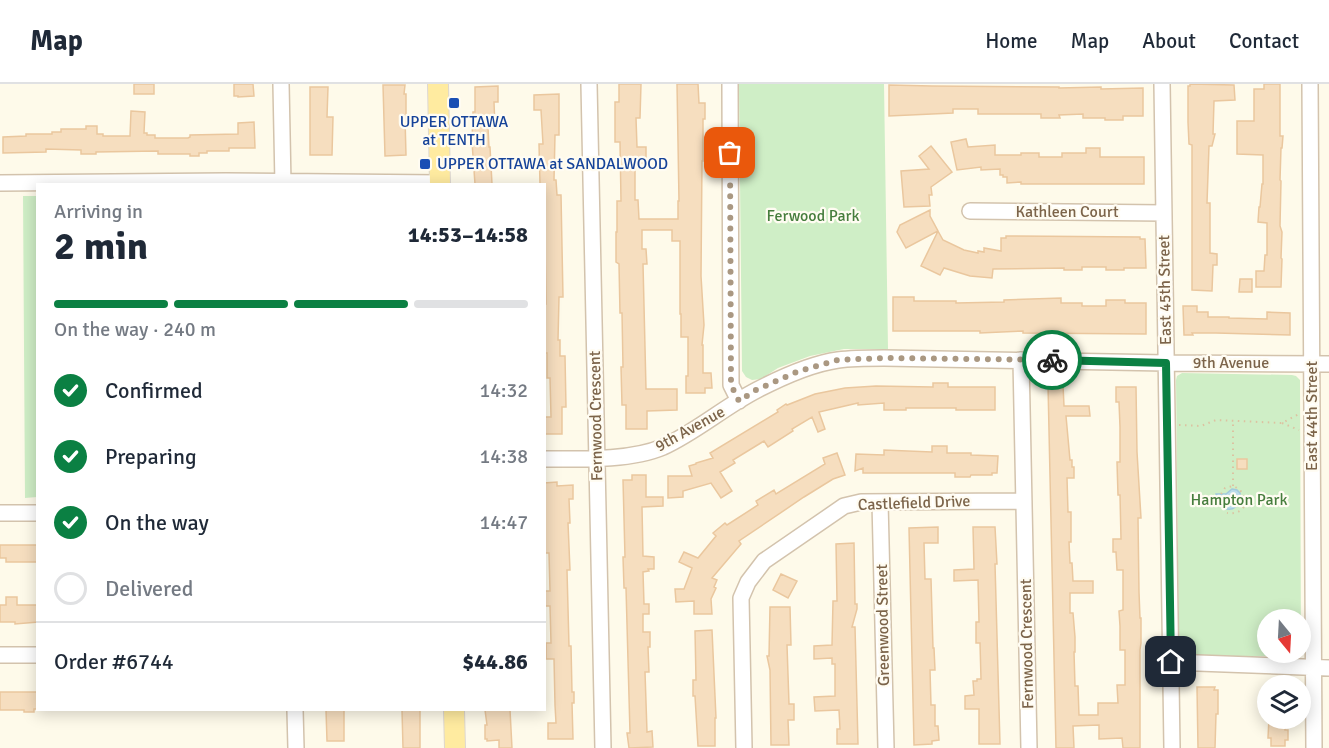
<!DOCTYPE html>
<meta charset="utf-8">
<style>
:root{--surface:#fff;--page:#f2f2f3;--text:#1f2937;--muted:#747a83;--line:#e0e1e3;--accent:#0b8043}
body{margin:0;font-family:Signika,sans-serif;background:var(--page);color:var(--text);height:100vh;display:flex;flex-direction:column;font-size:22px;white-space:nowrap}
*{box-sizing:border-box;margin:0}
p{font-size:20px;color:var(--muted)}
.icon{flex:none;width:33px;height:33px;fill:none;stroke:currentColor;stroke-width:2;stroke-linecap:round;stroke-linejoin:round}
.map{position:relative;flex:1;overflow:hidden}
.drawer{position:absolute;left:36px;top:99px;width:510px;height:528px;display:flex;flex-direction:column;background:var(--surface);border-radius:0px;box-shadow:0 3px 15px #0003}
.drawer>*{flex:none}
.needle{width:39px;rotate:162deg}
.controls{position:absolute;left:1257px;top:525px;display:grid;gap:12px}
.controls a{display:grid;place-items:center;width:54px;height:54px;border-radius:50%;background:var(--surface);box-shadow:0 3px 15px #0003;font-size:30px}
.pin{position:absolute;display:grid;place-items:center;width:51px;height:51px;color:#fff;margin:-26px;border-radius:12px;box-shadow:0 3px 9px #0006}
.courier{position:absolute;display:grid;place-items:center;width:60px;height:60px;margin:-30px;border:4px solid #0b8043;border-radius:50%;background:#fff;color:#222;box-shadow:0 2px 8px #0007}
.overview em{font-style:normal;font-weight:700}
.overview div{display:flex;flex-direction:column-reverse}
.overview{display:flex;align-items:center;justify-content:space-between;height:102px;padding:0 18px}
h1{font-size:39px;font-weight:700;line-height:45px}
.bar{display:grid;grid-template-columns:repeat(4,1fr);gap:9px 6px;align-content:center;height:72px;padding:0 18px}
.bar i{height:8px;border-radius:4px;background:var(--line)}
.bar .active{background:var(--accent)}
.bar p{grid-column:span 4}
.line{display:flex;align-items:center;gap:15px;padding:0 18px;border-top:2px solid var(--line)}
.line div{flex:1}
ol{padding:0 18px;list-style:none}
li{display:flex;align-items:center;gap:18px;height:66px}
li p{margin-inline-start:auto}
li .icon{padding:6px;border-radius:50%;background:var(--accent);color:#fff;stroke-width:4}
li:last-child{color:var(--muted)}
li i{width:33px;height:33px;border:3px solid var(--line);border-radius:50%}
header{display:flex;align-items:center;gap:36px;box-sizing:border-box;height:84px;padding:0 30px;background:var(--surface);border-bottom:2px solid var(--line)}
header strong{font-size:28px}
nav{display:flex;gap:33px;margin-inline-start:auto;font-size:21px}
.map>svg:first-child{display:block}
.green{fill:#cfeec6}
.water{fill:#bbdcea;stroke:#a1cadd;stroke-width:1.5}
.building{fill:#f6debf;stroke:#eac79e;stroke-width:1.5}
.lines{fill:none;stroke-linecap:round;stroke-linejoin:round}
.minor-casing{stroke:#d3c3ad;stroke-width:18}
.major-casing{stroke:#ddd7d0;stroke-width:22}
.path{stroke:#dcc2a1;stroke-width:2;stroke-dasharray:1.5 4.5;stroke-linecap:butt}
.minor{stroke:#fff;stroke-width:15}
.major{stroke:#ffeba0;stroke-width:20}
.done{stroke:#aa9882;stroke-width:6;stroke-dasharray:0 10.8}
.route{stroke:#0b8043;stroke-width:8}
.transit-dot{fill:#1a4fb4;stroke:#fffcf2;stroke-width:2}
.labels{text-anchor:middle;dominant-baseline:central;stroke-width:4.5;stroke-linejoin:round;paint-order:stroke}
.transit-label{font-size:16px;fill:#164399;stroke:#fffcf2}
.street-label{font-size:16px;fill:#7c644a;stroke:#fffcf2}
.park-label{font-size:16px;fill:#467d3d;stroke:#fffcf2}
</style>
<header>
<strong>Map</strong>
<nav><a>Home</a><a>Map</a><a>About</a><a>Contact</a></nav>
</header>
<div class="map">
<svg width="1329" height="664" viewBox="0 0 1329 664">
<rect width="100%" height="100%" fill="#fefaea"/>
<path class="green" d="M739,0H884L888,265H844L810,272L778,284L761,295L752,296L746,293L742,287Z
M23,112H38L37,413L25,414Z
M1182,289L1292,291L1296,292L1300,296L1301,566L1300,536H1268V568L1300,569L1298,571L1294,572H1187L1179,566L1176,296L1177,292Z"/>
<path class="water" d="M1232,405L1237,406L1240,409C1242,421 1234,428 1223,424L1217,416L1216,410H1226Z"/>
<path class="building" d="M134,0H154V10H134Z
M234,0H253L254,12L238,13V12H234Z
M619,0H641L640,34H636L637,63H646V79H635V116H638L639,135H678V117H679L677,0H698L699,19H705V35H703V77H702L701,192L704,241L702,261H703V289H711L712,304H705V309H686V292H688V253H681V230H680V157H672V146H642V165H646L647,180H643L646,305H677V326L647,327V345H626V321H622L621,283H623L622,229H620L619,180L616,178V148H617V117H621L620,58H615V18H619Z
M1190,0L1234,1L1235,16L1214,17L1213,50H1215L1212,62H1209L1207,119H1210V169L1217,170V181H1213L1212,207L1192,206V61L1189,60L1188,38V2H1190Z
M1264,0H1280V52H1283L1282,64H1281L1280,96L1281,97L1280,142L1282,148L1281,174L1282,175L1281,203H1256V187H1264L1265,171H1267V139L1258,138L1259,123H1260L1262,100H1263V71L1237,70V37H1254V5H1264Z
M383,1H405L404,10H406V34H405L406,71L385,72Z
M889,1L932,2L1059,3V4L1101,3V5L1143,4V32H1123V36H1105V34H1083V30L1059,31L1060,34H1041V30H978V25H953V29L889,32Z
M498,2V18H494L495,44H488L489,63H490L492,100H475L472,58L473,28H475V3Z
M310,3H328L327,33H333L332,71H310Z
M559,10V51H555L554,96H556L557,111H561L563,213H559L558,256H560V272H565L566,323H562V350H544V333H551L550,294H547V269H544V220H546L544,100H540L539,60H543L541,26H534V11Z
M131,27L145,28L144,49H147V51H155V54H188L190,53V51L238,50V39L254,38L255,64H229V67H207V69H199V72H190V70H158V67L96,68V70H81V66L46,65V68L3,69V53L26,52V50H52V48H61V45H86V42H97V50H103V52H130Z
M966,55L968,63L995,61V71H1021V69H1039V73H1062V69H1086V64H1100V73H1144V100H1021V98L1007,99V93H1003V91H1000V85L981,86V83L957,86L951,58Z
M931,62L952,88L931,103L932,111H929L930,122L904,123L901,87L929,85L919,72Z
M930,126V132L938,147L906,164L897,148L900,141Z
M938,147L943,156L964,166L978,169V167L984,168V164L1001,167V154H1006V152L1140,153V155H1145L1146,184H1124V186H1106V183H1082V186H1064V184L993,185L992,194L970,192L944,184L940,191L921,182Z
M1240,195H1252V208H1239Z
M893,213H914V217H956V219L1004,218V216L1061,214V219H1082V222H1106V216H1125V219H1146V250L1023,249V247L980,249V247H893Z
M1183,222H1197V228H1208V233H1229V234L1267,235V228L1290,229V251L1216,249H1192L1193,251H1184Z
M933,299H948V303H995V326H956V324H906V326H884V319L858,321V319L819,328L825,345L818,348L812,333L792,345L793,347L768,363L764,357L733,376L735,379L720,388L732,407L721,414L711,399L683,407V413L668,414V392H692L689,382L696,380V379L713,374L710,369L778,328L777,326L786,320L787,321L815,310L845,304L876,302L933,303Z
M1048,301H1063L1064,322H1089L1090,332H1066L1070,376H1072V383H1074V394H1067L1068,428H1071V458H1069L1070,479H1072L1073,497H1093V509H1070V529H1073L1075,553V568H1074L1075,602H1078L1079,631H1098V619H1118L1117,601H1125V566H1120V542L1119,527L1123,526V486H1117L1116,468H1113V455H1121L1120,411H1118L1117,378H1120V343L1119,318H1116V303H1136L1137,368L1141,434H1138L1139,508L1140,534H1141V559L1140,566V664H1123L1122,654L1099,655V641L1073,642L1074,664H1056Z
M932,362H947V369H971V371L998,372L997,389H992V391H971L970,393H955V389H863V384L855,387L856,370L884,371V366L932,368Z
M837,369L845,391L833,395L804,413L739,457L741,460L712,494L717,496L714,503L716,504L711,515L712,530H694V517L676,518L675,505H684L692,484L679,478L684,468L698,474L716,452L713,449L725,439L727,441L758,421L756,417L774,406L776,410L825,380L823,374Z
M1237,375H1247V385H1237Z
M632,391H646V413H663V422L642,423L643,472L654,473V485H648L649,487L643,488L644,520H649V530H643V548H650V563H648L649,588H645L647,648L652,647L653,663L629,664L627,649H630L626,504H624L623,473H625L623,396H632Z
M557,398V402L573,401V415H569L570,439H568L570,486H567L569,562H571L572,608H574V619H572L573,655H548V639H556L555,621L554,575H546V559H551L550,522H544V507H550L549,469H544V399Z
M938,443V459H924L925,495H931L933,564H934L935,586H930L931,621H935V642H938L939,656L932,657V660L914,661L909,444Z
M973,443H995L997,480H995L1000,660H979V625H965V612L974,611L973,597H977V595H981L980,559H976V538H979L978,496L954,497V486L974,485Z
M854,459L855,520H857V525L852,543H855L858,660H837V645H840L839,626L815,627L814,613L835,612V580H832V574L814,575V562L832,561L833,517H837L836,460Z
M0,461H38V478H6V474H0Z
M781,490L797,497L788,514L773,506Z
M6,513H17V521H38V538L15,540V538H0V521H6Z
M770,523H790L791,561H787L789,620H794V636H788L789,661H771L770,586L767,572H769Z
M712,546L716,634H715V662H698L695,612H693V596H696L695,547Z
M1197,603H1215L1214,606H1218V630H1216L1215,664H1198Z
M0,608H38V625H34V628H24V626H0Z
M326,626H344V657H327Z
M402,626H420V664H403Z
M485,626H510L512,664H499V656L487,657V655H485V641H487Z
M1269,634H1285V646H1288V656H1285V662H1271V654H1268Z"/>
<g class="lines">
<g class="minor-casing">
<path id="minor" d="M281,0L283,100
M589,0L603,664
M730,0L731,301L739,317
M1162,0L1172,664
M1310,0L1314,664
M0,99L226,97L440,99
M970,127L1164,129
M1021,276L1029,664
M544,375C579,375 630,377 663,363C696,348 724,323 757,306C782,293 810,280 838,276C853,274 869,274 884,274L1166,279L1329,280
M880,418L886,664
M0,429H38
M0,571H38
M1171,578L1329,584
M295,626L296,664
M744,664L741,514L748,498L764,477L844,422L861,418L1024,417"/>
</g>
<g class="major-casing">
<path id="major" d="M438,0L440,100
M454,626L455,664"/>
</g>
<path class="path" d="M1282,339L1299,346
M1179,341L1201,342L1216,336L1282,339L1299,330
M1233,402V337
M1221,410L1225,404L1233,402C1252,410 1248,432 1227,429"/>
<use href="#minor" class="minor"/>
<use href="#major" class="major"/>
</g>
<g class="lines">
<path class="done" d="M730,69L731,301L739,317L756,306L799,287L838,276L884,274L1052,276"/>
<path class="route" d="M1052,276L1166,279L1171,578"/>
</g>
<g class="transit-dot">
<rect x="448" y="13" width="12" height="12" rx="3"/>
<rect x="419" y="74" width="12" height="12" rx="3"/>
</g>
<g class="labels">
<g class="transit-label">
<text x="454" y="38">UPPER OTTAWA<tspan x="454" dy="18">at TENTH</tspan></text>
<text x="437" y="80" text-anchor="start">UPPER OTTAWA at SANDALWOOD</text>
</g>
<g class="street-label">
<text x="1067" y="128">Kathleen Court</text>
<text transform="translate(1165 206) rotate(-91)">East 45th Street</text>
<text x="1231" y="279">9th Avenue</text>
<text transform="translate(596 332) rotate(-91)">Fernwood Crescent</text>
<text transform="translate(1312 332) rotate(-90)">East 44th Street</text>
<text transform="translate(690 345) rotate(-29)">9th Avenue</text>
<text transform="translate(914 419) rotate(-2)">Castlefield Drive</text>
<text transform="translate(883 541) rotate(-91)">Greenwood Street</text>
<text transform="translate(1027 560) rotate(-91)">Fernwood Crescent</text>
</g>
<g class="park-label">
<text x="813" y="132">Ferwood Park</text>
<text x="1239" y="416">Hampton Park</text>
</g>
</g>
</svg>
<div class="controls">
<a><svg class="needle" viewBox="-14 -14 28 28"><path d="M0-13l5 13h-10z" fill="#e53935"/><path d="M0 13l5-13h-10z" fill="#747a83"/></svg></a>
<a><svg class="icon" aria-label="layers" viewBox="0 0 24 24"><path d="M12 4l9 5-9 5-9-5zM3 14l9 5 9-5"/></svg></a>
</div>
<div class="pin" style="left:730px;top:69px;background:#ea580c"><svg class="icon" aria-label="bag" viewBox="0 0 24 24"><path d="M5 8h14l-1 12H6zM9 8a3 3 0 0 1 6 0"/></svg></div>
<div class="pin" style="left:1171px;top:578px;background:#1f2937"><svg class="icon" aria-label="home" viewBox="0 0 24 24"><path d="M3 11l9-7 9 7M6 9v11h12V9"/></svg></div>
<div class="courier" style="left:1052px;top:276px"><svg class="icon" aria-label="bike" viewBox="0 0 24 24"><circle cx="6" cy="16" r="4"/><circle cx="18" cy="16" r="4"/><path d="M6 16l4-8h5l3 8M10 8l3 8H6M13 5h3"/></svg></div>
<section class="drawer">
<div class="overview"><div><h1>2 min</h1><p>Arriving in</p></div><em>14:53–14:58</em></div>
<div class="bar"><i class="active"></i><i class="active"></i><i class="active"></i><i></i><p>On the way · 240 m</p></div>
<ol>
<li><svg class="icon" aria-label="check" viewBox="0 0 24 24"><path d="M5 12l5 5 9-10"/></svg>Confirmed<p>14:32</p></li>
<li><svg class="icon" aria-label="check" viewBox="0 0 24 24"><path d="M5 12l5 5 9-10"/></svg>Preparing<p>14:38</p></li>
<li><svg class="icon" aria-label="check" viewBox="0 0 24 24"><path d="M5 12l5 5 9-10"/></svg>On the way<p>14:47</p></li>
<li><i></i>Delivered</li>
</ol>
<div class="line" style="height:78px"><div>Order #6744</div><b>$44.86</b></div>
</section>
</div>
